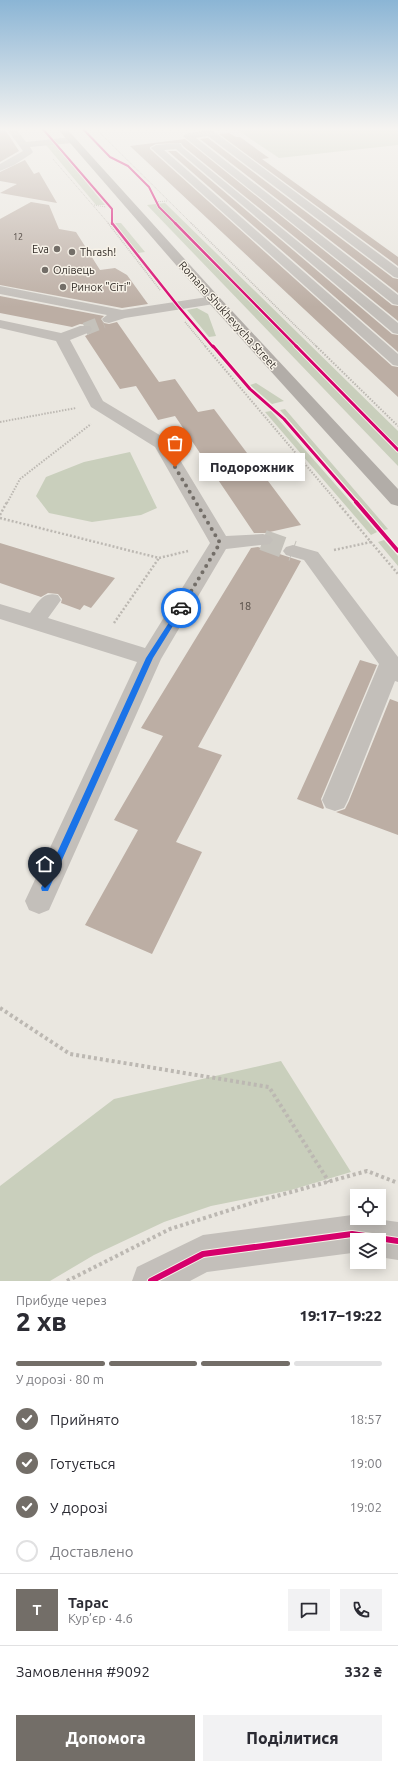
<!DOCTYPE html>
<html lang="uk">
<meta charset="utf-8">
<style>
:root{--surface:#fff;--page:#f2f2f3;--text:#2b2b33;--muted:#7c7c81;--line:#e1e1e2;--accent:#736e68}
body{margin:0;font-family:Ubuntu,sans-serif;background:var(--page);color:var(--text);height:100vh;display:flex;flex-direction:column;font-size:15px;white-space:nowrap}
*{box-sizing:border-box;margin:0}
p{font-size:13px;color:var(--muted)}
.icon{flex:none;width:22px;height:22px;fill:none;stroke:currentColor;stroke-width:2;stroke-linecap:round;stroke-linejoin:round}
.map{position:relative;height:1281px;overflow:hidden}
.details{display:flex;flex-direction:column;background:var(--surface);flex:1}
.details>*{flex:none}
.buttons{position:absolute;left:350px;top:1189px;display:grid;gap:8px}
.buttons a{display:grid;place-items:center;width:36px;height:36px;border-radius:0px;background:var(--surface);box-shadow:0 2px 10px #0003;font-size:20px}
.pin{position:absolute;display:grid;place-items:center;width:34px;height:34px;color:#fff;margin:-41px -17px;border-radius:50% 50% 50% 0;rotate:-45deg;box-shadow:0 0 4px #0007}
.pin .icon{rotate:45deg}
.courier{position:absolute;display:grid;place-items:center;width:40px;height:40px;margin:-20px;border:3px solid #1a73e8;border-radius:50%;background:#fff;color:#222;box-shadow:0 1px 5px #0007}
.bubble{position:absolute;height:28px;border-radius:0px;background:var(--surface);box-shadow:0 2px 10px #0003;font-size:13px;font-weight:800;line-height:28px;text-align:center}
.head em{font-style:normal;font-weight:800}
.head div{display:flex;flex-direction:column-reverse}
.head{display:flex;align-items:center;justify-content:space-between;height:68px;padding:0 16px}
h1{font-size:26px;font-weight:800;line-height:30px}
.bar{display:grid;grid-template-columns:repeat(4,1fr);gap:6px 4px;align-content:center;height:48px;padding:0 16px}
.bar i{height:5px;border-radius:3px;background:var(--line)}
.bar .current{background:var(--accent)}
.bar p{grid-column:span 4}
.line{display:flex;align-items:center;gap:10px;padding:0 16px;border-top:1px solid var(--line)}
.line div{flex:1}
.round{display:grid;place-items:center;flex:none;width:42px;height:42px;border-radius:0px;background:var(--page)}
ol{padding:0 16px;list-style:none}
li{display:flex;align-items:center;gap:12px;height:44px}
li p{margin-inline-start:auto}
li .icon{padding:4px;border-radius:50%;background:var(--accent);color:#fff;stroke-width:4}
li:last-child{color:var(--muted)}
li i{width:22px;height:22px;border:2px solid var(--line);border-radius:50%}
.primary-button{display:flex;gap:8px;margin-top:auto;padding:8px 16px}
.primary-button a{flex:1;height:46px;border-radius:0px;background:var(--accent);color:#fff;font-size:16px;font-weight:800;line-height:46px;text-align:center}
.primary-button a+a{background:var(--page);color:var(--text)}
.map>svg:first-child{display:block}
.green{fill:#c9cfbc}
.building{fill:#bcaea4}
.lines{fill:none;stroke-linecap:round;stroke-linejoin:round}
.minor-tunnel-far1{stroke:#c5c2bb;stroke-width:13;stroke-dasharray:13 6;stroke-linecap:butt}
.minor-tunnel{stroke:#c5c2bb;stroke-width:21;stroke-dasharray:21 10;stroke-linecap:butt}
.path-far4{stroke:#bcb8b2;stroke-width:1;stroke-dasharray:1 1;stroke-linecap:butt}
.path-far3{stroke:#bcb8b2;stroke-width:1.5;stroke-dasharray:1 1;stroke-linecap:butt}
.path-far2{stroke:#bcb8b2;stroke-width:2;stroke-dasharray:1.5 1.5;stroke-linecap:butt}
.path-far1{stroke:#bcb8b2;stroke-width:2.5;stroke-dasharray:2 2;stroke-linecap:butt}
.path{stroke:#bcb8b2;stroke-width:4;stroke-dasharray:3 3;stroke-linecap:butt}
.minor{fill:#c3bfba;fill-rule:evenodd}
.major{fill:#b2ada8;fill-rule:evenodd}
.cycleway-far4-casing{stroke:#f7f2e8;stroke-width:3}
.cycleway-far3-casing{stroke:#f7f2e8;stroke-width:4}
.cycleway-far2-casing{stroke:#f7f2e8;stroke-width:5}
.cycleway-far1-casing{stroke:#f7f2e8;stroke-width:6}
.cycleway-casing{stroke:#f7f2e8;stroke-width:8}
.cycleway-far4{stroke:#d6006c;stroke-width:2}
.cycleway-far3{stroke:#d6006c;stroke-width:2.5}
.cycleway-far2{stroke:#d6006c;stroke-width:3}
.cycleway-far1{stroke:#d6006c;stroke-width:4}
.cycleway{stroke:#d6006c;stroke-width:6}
.route{fill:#1a73e8}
.done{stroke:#736e68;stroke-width:4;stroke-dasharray:0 7.2}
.poi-dot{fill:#736e68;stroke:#f7f2e8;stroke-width:1.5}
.labels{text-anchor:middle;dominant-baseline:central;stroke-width:3;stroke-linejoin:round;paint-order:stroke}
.far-number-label{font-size:9px;fill:#554d47}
.far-poi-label{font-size:11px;fill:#332d28;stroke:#f7f2e8;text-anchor:start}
.far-street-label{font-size:11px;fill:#332d28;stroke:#f7f2e8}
.number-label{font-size:11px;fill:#554d47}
</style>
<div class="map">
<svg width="398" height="1281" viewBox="0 0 398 1281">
<rect width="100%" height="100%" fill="#eae7e0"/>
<path class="green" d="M228,128H398V145L279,158L236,129Z
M54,144L105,205H96L46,145Z
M165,203L398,431V466L147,205Z
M115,223H121L145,252L138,253Z
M197,308L208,314L216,336L209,337L187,310Z
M256,383L284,401L272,404L250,385Z
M285,409L388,529H389L384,530L280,410Z
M271,411L377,532L371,535L265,412Z
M130,452L157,508L141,515L92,522L49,513L36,496L46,477L84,462Z
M384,540L398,556V566L378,542Z
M281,1061L351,1172L291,1190L211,1206L164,1222L94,1255L50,1281H0V1186L114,1099Z"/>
<path class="building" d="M0,128H4L19,151L0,162Z
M229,133L236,137H240L269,158L262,159L398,257V266L219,134Z
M208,138L393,278L398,279V293L200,139Z
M185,139L392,305L398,306V321L183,146L181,143L156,144L150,147V149L392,366L398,367V397L130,146Z
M168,151H176L392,334L398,335V352Z
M25,160L34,174L39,172L57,203L0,193L17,184L0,181V172Z
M31,202L49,205L59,229L76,232L100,270L115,268L127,275L148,304L122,308L0,285V219Z
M0,296L104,316L101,319L104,323L109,324L117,322L159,382L175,379L198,412L214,409L301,525L265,533H254L175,416L158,420L136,386L120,389L85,336L91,333L93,330L91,325L80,324L72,327L0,313Z
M0,543L115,578L91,608L84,605L80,610L61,603L62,599L58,594L48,593L41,597L0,583Z
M258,547L301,561L198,747L222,755L176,842L202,852L152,954L85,925L138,830L114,820L163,736L141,728L251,548Z
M360,660L377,665L321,799L324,808L323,809L297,799Z
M390,699L398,702V835L336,812L345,809L349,801Z"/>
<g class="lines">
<path class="minor-tunnel-far1" d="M85,329L103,322"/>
<path class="minor-tunnel" d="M263,540L293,551"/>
<path class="path-far4" d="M95,128L192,224
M53,159L109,224
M156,202L167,201
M94,205L106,207"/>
<path class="path-far3" d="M108,223L160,290
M191,223L317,347
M185,322L206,347"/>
<path class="path-far2" d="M205,346L338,503
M316,346L398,426
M0,422L76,408
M7,503L20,479L91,424"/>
<path class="path-far1" d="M337,502L398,574
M0,515L7,502
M0,518L159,558L188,551
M334,550L371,542
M114,623L159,558"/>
<path class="path" d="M0,1008L70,1054L269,1087L329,1182
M67,1281L170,1229L255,1202L367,1171L398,1183"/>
<path class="minor" d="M6,128H15L26,142L72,137L77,140L72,143L30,147L33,152L31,154L14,165L0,171V164L23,151Z
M210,130L213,131L398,268V278L394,277L208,136L196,138L398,295V305L393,304L183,136L188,133Z
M178,143L181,144L182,147L398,323V334L393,333L176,149L164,150L398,354V366L393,365L151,148L156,145Z
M0,286L122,310L214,296L219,297L221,300L219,303L214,304L125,318L109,323L104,322L102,319L107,315L0,294Z
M0,320L61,333L80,326H90L92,329L90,332L70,340L103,401L168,440L226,536L263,534L270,536L273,540L270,544L226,549L161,659L49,910L39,914L29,910L25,901L137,662L0,619V604L30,613C38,602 43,591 58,595L61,600L48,618L145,648L210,543L155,447L91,407L56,341L0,328Z
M293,545L318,552L398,657V682L395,681L348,800L344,808L335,811L326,808L322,800L379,664L304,560L286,555L283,551L286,547Z
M352,1215L357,1216V1218H369L398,1222V1260L379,1257V1240H357V1253H352L207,1272L190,1281H132L137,1267L203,1235Z"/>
<path class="major" d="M57,128H66L219,297L398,489V506L391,504L209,303Z"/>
<g class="cycleway-far4-casing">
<path id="cycleway-far4" d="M42,128L112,209V224
M82,128L110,157L128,166L149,187L159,207L176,224"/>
</g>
<g class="cycleway-far3-casing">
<path id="cycleway-far3" d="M112,223L178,306L213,347
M175,223L297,347"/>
</g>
<g class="cycleway-far2-casing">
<path id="cycleway-far2" d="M213,346L250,389L284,419L357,503
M296,346L398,450"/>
</g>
<g class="cycleway-far1-casing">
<path id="cycleway-far1" d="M356,502L398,551"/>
</g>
<g class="cycleway-casing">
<path id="cycleway" d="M151,1281L203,1254L352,1234L398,1241"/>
</g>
<use href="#cycleway-far4" class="cycleway-far4"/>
<use href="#cycleway-far3" class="cycleway-far3"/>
<use href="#cycleway-far2" class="cycleway-far2"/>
<use href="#cycleway-far1" class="cycleway-far1"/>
<use href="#cycleway" class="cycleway"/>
</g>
<linearGradient id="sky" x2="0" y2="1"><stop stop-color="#8bb5d5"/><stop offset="0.42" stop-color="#f6f4f1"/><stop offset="1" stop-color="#f6f4f1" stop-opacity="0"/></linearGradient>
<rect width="398" height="307" fill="url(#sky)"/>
<path class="route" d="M181,606L184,608L153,658L48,891H42L41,888L146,658L179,607Z"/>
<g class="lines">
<path class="done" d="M175,467L220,543L181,608"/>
</g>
<g class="poi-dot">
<circle cx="57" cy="249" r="4"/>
<circle cx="72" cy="252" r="4"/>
<circle cx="45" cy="270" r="4"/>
<circle cx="63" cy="287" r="4"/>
</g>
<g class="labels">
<g class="far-number-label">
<text x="18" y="237">12</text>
</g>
<g class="far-poi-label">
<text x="49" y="249" text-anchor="end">Eva</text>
<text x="80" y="252">Thrash!</text>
<text x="53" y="270">Олівець</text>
<text x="71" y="287">Ринок "Сіті"</text>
</g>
<g class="far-street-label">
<text transform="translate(228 315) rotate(48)">Romana Shukhevycha Street</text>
</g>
<g class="number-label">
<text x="245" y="606">18</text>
</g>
</g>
</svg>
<div class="buttons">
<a><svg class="icon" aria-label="locate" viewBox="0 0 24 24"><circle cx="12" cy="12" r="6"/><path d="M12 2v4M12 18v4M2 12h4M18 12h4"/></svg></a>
<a><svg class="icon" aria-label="layers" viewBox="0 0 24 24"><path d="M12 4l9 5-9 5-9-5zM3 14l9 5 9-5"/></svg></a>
</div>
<div class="pin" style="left:175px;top:467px;background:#ea580c"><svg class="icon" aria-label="bag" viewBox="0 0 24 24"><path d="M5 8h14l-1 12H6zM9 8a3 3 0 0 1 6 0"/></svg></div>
<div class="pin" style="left:45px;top:888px;background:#1f2937"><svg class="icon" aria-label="home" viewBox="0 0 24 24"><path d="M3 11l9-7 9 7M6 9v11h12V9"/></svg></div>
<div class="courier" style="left:181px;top:608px"><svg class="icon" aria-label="car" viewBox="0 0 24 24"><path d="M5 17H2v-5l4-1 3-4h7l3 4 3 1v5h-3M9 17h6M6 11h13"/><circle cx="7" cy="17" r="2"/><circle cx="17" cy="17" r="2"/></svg></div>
<div class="bubble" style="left:199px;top:453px;width:106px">Подорожник</div>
</div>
<section class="details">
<div class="head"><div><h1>2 хв</h1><p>Прибуде через</p></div><em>19:17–19:22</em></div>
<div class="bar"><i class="current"></i><i class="current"></i><i class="current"></i><i></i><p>У дорозі · 80 m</p></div>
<ol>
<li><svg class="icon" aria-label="check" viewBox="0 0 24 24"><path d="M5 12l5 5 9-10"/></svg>Прийнято<p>18:57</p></li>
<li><svg class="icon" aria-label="check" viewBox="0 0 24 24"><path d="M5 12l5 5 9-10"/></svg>Готується<p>19:00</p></li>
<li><svg class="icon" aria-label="check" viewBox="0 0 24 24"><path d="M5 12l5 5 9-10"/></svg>У дорозі<p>19:02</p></li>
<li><i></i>Доставлено</li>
</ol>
<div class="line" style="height:72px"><b class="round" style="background:var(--accent);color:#fff">Т</b><div><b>Тарас</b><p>Кур’єр · 4.6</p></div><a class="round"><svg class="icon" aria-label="chat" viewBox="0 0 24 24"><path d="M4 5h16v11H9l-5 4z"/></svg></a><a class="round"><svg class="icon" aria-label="phone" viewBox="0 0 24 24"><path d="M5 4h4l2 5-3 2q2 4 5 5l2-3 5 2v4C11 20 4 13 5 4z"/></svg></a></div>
<div class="line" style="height:52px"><div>Замовлення #9092</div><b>332 ₴</b></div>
<div class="primary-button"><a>Допомога</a><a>Поділитися</a></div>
</section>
